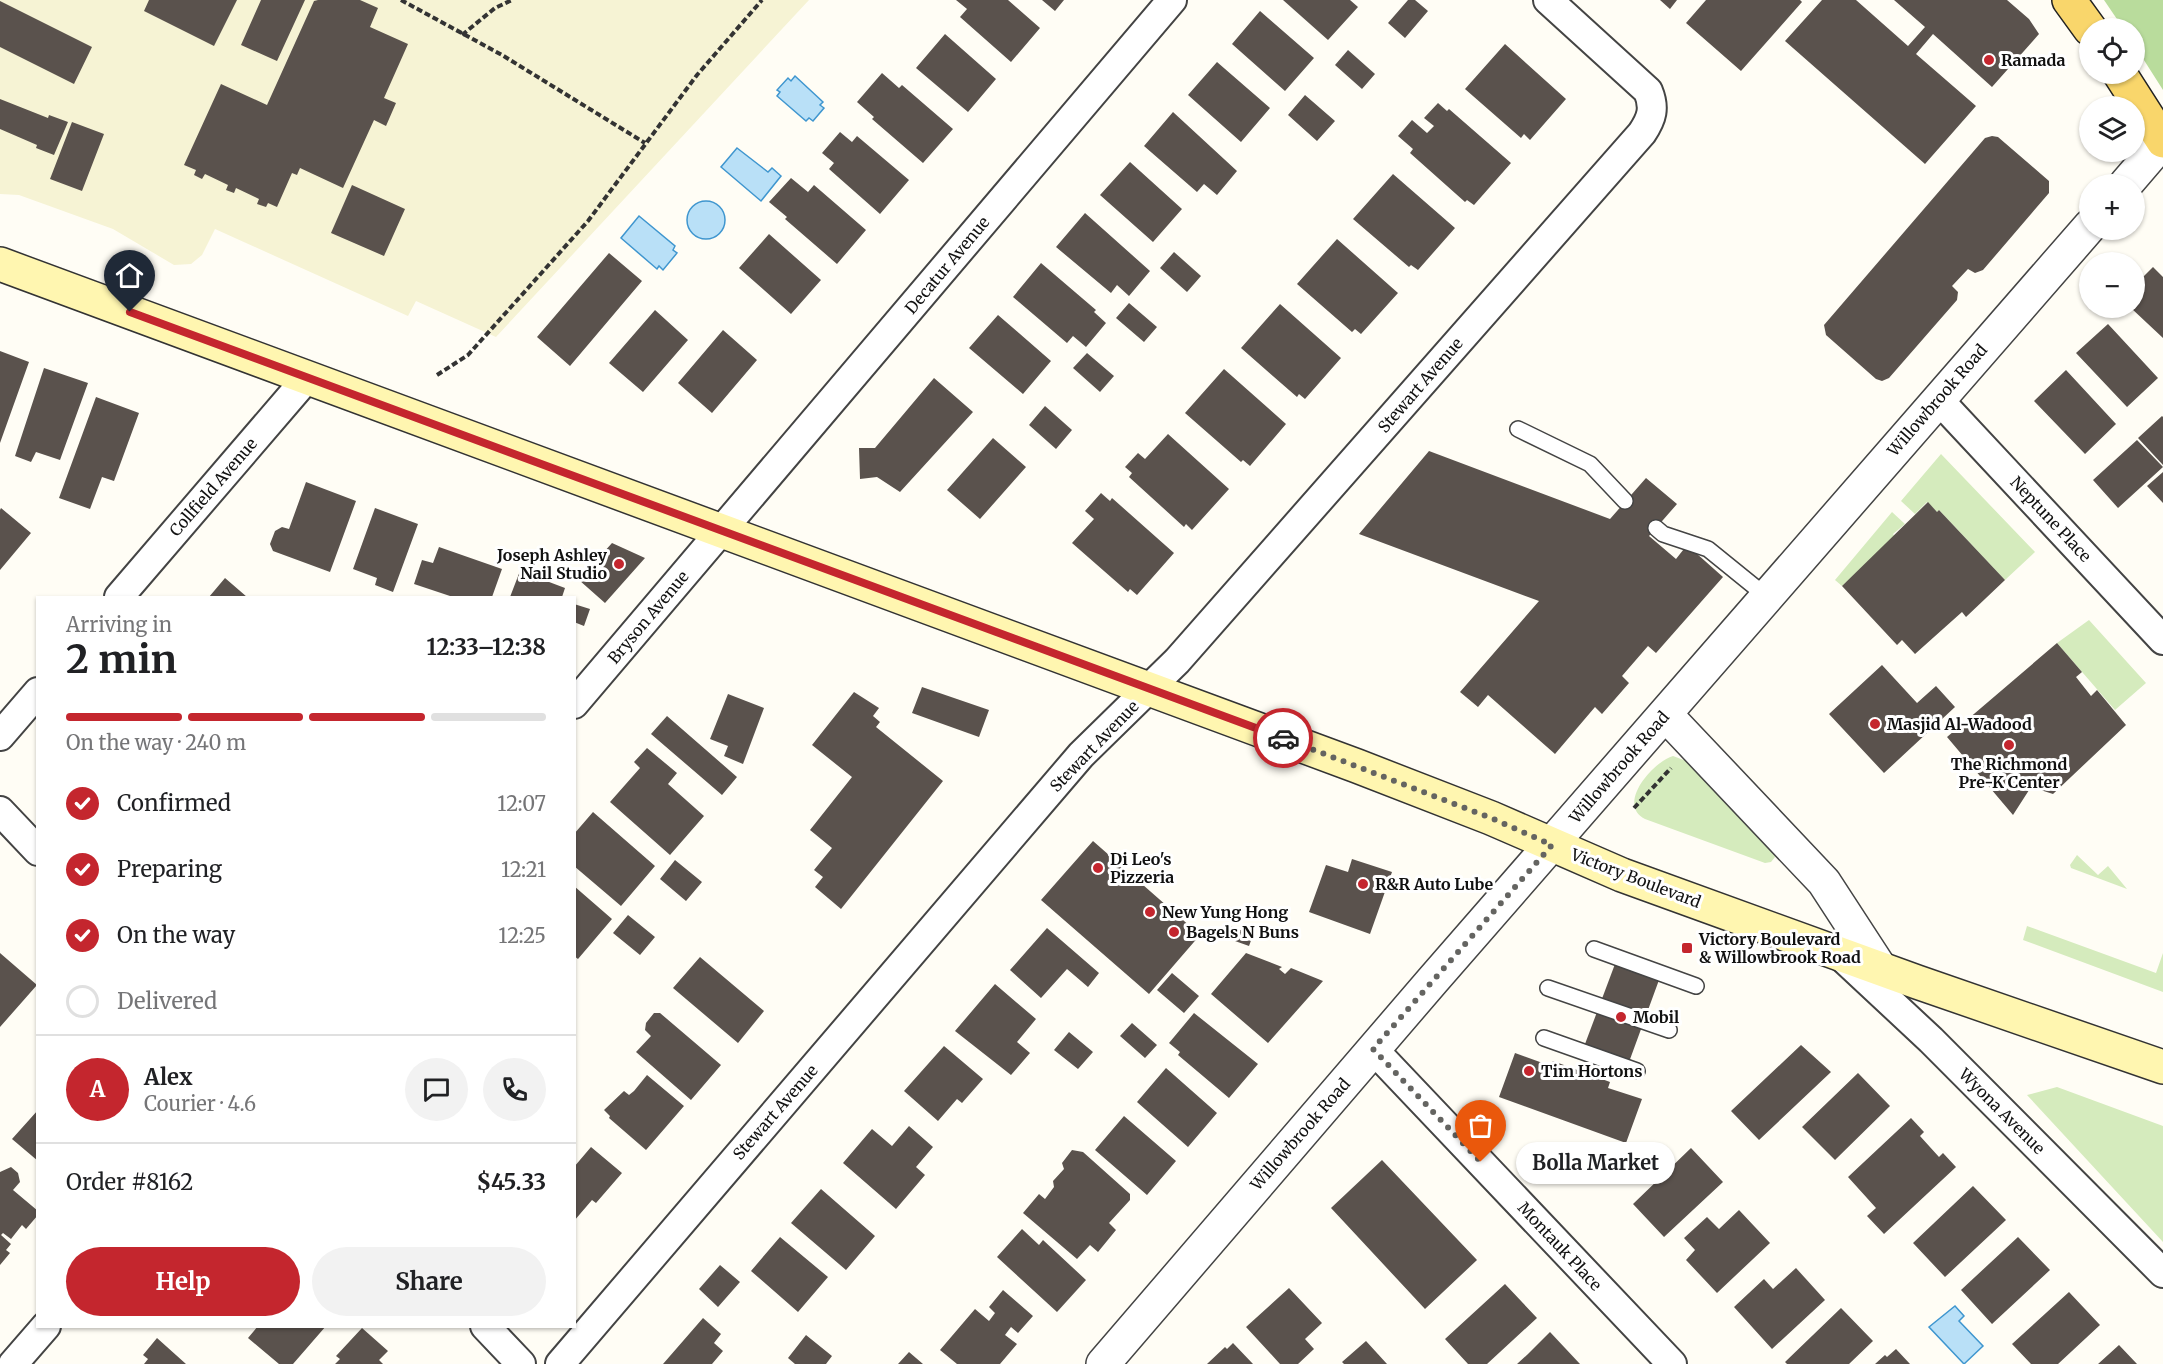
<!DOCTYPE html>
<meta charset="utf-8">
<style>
:root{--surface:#fff;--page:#f2f2f2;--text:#202124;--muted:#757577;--line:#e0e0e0;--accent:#c4262e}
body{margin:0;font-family:Merriweather,serif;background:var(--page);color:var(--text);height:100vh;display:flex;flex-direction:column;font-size:22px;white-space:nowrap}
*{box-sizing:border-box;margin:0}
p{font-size:20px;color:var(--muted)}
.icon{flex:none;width:33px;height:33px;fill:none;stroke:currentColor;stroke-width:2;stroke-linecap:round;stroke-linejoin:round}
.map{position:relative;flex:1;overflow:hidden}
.details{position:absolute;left:36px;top:596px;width:540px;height:732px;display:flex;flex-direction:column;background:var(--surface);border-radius:0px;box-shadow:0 2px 4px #0004}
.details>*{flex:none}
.controls{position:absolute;left:2079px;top:18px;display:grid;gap:12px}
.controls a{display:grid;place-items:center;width:66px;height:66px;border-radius:50%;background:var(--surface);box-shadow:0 2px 4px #0004;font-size:30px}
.pin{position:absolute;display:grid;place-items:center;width:51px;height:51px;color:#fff;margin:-62px -26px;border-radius:50% 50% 50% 0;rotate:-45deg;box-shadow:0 0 6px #0007}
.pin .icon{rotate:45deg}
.courier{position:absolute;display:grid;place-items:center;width:60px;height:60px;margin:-30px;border:4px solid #c4262e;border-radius:50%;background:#fff;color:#222;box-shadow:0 2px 8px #0007}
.bubble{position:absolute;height:42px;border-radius:21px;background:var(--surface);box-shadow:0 2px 4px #0004;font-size:20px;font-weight:700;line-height:42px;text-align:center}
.summary em{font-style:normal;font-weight:700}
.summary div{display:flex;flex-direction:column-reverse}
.summary{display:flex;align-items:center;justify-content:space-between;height:102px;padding:0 30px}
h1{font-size:39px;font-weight:700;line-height:45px}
.bar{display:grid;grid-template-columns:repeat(4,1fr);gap:9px 6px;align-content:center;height:72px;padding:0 30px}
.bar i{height:8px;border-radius:4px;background:var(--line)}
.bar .active{background:var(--accent)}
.bar p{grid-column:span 4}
.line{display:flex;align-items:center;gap:15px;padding:0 30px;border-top:2px solid var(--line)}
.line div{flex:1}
.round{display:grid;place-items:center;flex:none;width:63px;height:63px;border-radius:32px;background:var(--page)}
ol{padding:0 30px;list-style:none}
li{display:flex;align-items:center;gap:18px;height:66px}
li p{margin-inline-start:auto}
li .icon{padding:6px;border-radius:50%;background:var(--accent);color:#fff;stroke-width:4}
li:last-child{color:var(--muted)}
li i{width:33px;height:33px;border:3px solid var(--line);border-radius:50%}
.button{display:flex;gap:12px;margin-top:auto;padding:12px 30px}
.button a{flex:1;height:69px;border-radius:36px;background:var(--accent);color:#fff;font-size:24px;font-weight:700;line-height:69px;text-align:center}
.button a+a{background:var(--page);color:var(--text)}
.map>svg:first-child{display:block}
.farmland{fill:#f6f3d4}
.green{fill:#d5ebbd}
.forest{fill:#b9dc9c}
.water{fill:#b9e0f7;stroke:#3f96cf;stroke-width:1.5}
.building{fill:#5a524d}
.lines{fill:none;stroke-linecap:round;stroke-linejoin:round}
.service-casing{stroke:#444;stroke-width:18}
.minor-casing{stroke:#444;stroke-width:32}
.tertiary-casing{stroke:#444;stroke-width:36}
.secondary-casing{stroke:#333;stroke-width:36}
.primary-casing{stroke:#222;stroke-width:36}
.path{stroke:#333;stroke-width:4;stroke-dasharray:6 3;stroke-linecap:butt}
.service{stroke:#fff;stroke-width:15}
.minor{stroke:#fff;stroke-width:28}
.tertiary{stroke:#fff;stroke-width:33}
.secondary{stroke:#fff6b0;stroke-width:33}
.primary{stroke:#f9d66b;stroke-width:33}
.done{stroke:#646461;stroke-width:6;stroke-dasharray:0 10.8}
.route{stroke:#c4262e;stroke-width:8}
.poi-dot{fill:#c4262e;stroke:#fff;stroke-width:2}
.labels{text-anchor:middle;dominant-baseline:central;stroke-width:6;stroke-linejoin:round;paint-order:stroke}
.poi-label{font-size:16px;font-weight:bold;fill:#111;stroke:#fff;text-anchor:start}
.street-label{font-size:16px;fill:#111;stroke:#fff}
</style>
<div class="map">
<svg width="2163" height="1364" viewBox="0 0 2163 1364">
<rect width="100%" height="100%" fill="#fffdf5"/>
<path class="farmland" d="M0,0H809L496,337L416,301L408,316L215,229L202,255L191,264L174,265L113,229L19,195L0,194Z"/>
<path class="green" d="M1941,454L2035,552L2005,580L1939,510L1937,512L1927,502L1915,514L1901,501Z
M1892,512L1905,524L1893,534L1895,537L1842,586L1835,580Z
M2089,620L2146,683L2115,710L2057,643Z
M1673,756L1689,762L1773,852L1775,857L1771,862L1765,863L1645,819C1616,804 1653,762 1673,756Z
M2077,855L2098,875L2108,866L2127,889L2071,868L2070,865Z
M2027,926L2156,973L2163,953V992L2023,940Z
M2057,1087L2163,1126V1242L2027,1095Z"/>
<path class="forest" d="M2104,0H2163V90L2135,46L2134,28H2123Z"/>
<path class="water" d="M795,76L823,102L820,105L824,108L813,121L809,118L806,121L777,96L780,92L777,90L788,78L791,81Z
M737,148L768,172L772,168L781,176L761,201L721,167Z
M687 220a19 19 0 1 1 38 0a19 19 0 1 1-38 0Z
M639,216L675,246L673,250L677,253L663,270L659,266L657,269L621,238Z
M1955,1306L1964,1316L1959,1321L1983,1346L1964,1364L1929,1327Z"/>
<path class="building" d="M149,0H237L214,46L144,11Z
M261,0H305L277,61L241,45Z
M318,0H360L378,8L370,27L408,44L384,98L396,103L386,126L374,120L343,188L300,168L297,175L292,173L277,207L268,203L266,207L257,204L259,199L236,188L234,193L226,190L228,185L205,174L202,179L194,175L196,170L184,165L221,84L267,105L314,1Z
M956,0H1008L1040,28L1011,62L960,17L967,9Z
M1042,0H1064L1055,11Z
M1283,0H1350L1358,7L1328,40Z
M1408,0H1415L1428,11L1405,38L1388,23Z
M1660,0H1677L1670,9Z
M1706,0H1800L1802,2L1741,71L1686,23Z
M1822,0H1856L1908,46L1925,27L1894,0H2007L2029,19L2039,34L1992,87L1933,34L1916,54L1976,106L1925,164L1785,41Z
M0,1L92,47L74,84L0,47Z
M1260,11L1314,58L1285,91L1232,44Z
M945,34L996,79L968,112L916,68Z
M1505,44L1566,99L1530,140L1524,134L1521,138L1465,89Z
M1348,50L1375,74L1362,89L1335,65Z
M1217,62L1270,108L1241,142L1188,95Z
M882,73L899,88L902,85L953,129L923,163L872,119L874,117L857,102Z
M1305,95L1335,121L1317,141L1288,115Z
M0,99L48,118L49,115L68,122L54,155L36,148L37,145L0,129Z
M1438,103L1447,111L1449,109L1511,163L1474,205L1467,200L1465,202L1410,153L1413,149L1398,136L1412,120L1427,133L1434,126L1424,118Z
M1173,112L1237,171L1217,195L1204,184L1197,192L1144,146Z
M72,122L104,134L82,191L50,179Z
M840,132L852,142L857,136L909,180L880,214L829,169L834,163L822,153Z
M1992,136L1998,137L2049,181V193L1983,270L1975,273L1968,269L1952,286L1958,292L1957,300L1889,378L1882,381L1876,379L1826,335L1824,325L1985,138Z
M1130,162L1182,209L1153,242L1100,195Z
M1393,174L1455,228L1418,270L1411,265L1409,267L1353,219Z
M791,178L808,192L814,185L866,230L837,264L785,219L787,217L769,202Z
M352,185L405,209L384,256L331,233Z
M1085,213L1150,271L1129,296L1117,285L1111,293L1056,247Z
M769,234L821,280L791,314L739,268Z
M1337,239L1398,293L1361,334L1355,329L1352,332L1297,284Z
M1174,252L1201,276L1187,292L1160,268Z
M609,253L642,281L570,366L537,337Z
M1041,263L1096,310L1094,312L1106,323L1086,347L1073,336L1067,343L1013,297Z
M2153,267L2163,277V338L2131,308H2134V286Z
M1129,303L1157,327L1144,342L1116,318Z
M1280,304L1341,358L1305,399L1299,394L1297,397L1241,348Z
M655,310L688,340L643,392L609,363Z
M998,315L1051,361L1023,394L969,348Z
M2108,324L2158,378L2127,407L2076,353Z
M723,330L757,360L712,413L678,383Z
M0,351L29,362L0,443Z
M1087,353L1114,376L1100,392L1073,368Z
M44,368L88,383L60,460L36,452L31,462L15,456Z
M1224,369L1286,424L1250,466L1243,460L1241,462L1185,413Z
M2066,370L2116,424L2085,454L2034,401Z
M934,378L973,412L900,492L877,477L860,479L859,448H875Z
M96,397L139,413L114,481L102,477L90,509L59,498Z
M1045,406L1072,430L1056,449L1029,425Z
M2162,416L2163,417V465L2138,438Z
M1168,434L1229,489L1192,530L1186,524L1184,527L1129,477L1132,473L1125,467L1138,453L1145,459Z
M993,438L1026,467L980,519L947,490Z
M2137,440L2163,467L2118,508L2093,480Z
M1429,451L1610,519L1646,478L1677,504L1649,536L1676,559L1687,545L1723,577L1656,653L1648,646L1622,676L1629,683L1602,714L1595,707L1555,754L1488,695L1478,707L1460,692L1539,601L1359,534Z
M2163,472V503L2147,486Z
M306,482L356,501L330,572L273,551L270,544L275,531L282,527L289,529Z
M1101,493L1110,501L1112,498L1174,553L1137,595L1130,589L1128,592L1072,543L1094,519L1085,511Z
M1928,502L1937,512L1939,510L2005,580L1966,617L1962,612L1915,654L1902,640L1897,645L1842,586Z
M1,508L31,533L0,570V510Z
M375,508L418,524L393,592L375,585L377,578L353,569Z
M612,543L645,558L605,603L579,580Z
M439,547L502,569L492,597H453L414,584L422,560L433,563Z
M520,571L565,588L562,597H510Z
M225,578L247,597H209Z
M574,604L590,609L584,626L574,622Z
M2057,643L2082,672L2076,677L2091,696L2097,690L2126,725L2053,794L2031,787L2013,815L1947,737Z
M1882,665L1917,703L1936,686L1955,707L1884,773L1829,714Z
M922,687L989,710L979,737L912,713Z
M854,692L879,708L873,716L880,722L876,727L943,781L841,909L815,887L823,877L814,870L832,848L810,830L852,777L812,745Z
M728,694L764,708L743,764L724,756L728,746L710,739Z
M667,716L737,777L722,795L651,734Z
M647,748L677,773L668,784L704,816L670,855L610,802L640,768L634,762Z
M593,812L655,866L621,906L574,866V834Z
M1093,841L1200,935L1149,994L1041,900Z
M1352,859L1392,872L1370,934L1309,912L1326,865L1348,872Z
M675,860L702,882L686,901L660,879Z
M574,886L612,919L578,959L574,956Z
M628,915L655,937L640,955L613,933Z
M1225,924L1253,935L1249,946L1221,936Z
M1047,928L1099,973L1088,987L1067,969L1041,998L1010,970Z
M0,953L37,985L0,1027Z
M1246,953L1282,967L1279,969L1285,974L1291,968L1323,981L1268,1043L1211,994Z
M700,957L764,1011L738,1043L673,988Z
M1615,964L1659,980L1625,1073L1582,1052Z
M1172,973L1199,996L1184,1013L1157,990Z
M995,984L1036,1019L1017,1042L1030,1053L1011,1075L955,1031Z
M654,1013H660L721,1065L691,1100L636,1052L651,1036L645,1030L646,1023Z
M1194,1013L1258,1064L1229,1098L1178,1055L1180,1052L1169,1043Z
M1132,1023L1157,1045L1145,1058L1120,1036Z
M1069,1032L1093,1052L1078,1069L1054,1050Z
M1801,1045L1831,1072L1759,1140L1731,1111Z
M944,1046L983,1079L962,1103L957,1099L938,1121L904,1091Z
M1515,1053L1551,1066L1553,1061L1610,1082L1608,1088L1642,1099L1626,1143L1499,1097Z
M1166,1068L1217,1113L1188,1147L1137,1102Z
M1858,1073L1890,1106L1835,1160L1802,1127Z
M647,1075L684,1106L646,1150L609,1118L610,1116L604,1110L624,1091L629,1095L634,1091Z
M38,1110V1161L12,1139Z
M1124,1116L1176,1161L1147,1195L1095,1150Z
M1911,1118L1924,1132L1920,1136L1939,1157L1943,1153L1956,1167L1884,1234L1867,1216L1876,1208L1848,1177Z
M909,1126L933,1147L916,1167L925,1175L896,1209L843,1163L872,1129L892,1146Z
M591,1147L622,1173L596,1203L592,1200L574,1221V1167Z
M1691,1148L1723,1182L1664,1237L1633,1204Z
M1072,1150L1083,1152L1130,1194V1200L1109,1223L1116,1230L1098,1252L1090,1245L1077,1259L1023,1213L1039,1194L1045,1199L1054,1187L1053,1181L1064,1169L1062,1163Z
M1382,1160L1477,1260L1425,1309L1331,1208Z
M11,1167L18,1173L20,1182L13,1190L38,1211V1215L26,1229L22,1225L11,1239L3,1233L1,1235L11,1244L6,1250L10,1253L0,1265V1172Z
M1973,1186L2006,1220L1945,1277L1913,1243Z
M821,1189L875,1236L846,1270L791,1223Z
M1739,1210L1770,1243L1717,1293L1686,1260L1695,1250L1684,1238L1707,1217L1719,1229Z
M1022,1229L1039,1245L1043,1240L1086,1280L1057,1312L997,1257Z
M780,1237L828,1277L798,1312L751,1271Z
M2018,1237L2050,1270L1992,1324L1961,1290Z
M720,1265L740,1282L718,1307L699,1289Z
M1796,1268L1825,1300L1772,1349L1734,1307L1764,1279L1773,1289Z
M1505,1284L1537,1318L1487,1364H1468L1445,1339Z
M1289,1288L1322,1323L1305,1339L1314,1349L1298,1364H1280L1246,1327Z
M1003,1290L1033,1316L1018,1333L1011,1327L1005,1335L1017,1344L1000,1364H957L940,1350L975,1309L989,1321L995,1313L989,1307Z
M2069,1292L2100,1325L2058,1364H2031L2012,1344Z
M1841,1308L1873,1341L1849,1364H1787L1785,1362Z
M703,1318L721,1334L714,1343L723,1351L712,1364H663Z
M258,1326H326L293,1364H279L248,1338Z
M362,1328L388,1351L379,1360L383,1364H335L340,1359L336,1356Z
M1550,1332L1580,1364H1517L1528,1354Z
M806,1335L832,1356L826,1364H795L788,1358Z
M157,1338L186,1364H144L148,1359L143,1355Z
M1366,1341L1387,1364H1344L1342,1362Z
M1233,1343L1253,1364H1207L1225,1347L1227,1349Z
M2119,1345L2137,1364H2098Z
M1896,1349L1910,1364H1875L1885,1355L1887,1357Z
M909,1352L923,1364H898Z"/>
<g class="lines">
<g class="service-casing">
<path id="service" d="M1518,429L1590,464L1625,501
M1656,528L1663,534L1708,549L1766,596
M1594,949L1696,986
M1548,988L1669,1030
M1544,1038L1637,1071"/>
</g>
<g class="minor-casing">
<path id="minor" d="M1938,399L2163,640
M119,597L307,378
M574,704L1172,0
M0,736L38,692
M0,811L38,851
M1841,956L1931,1040L2163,1273
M1373,1049L1672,1364
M485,1326L521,1364
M13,1364L46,1326
M560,1364L1081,755L1177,661L1642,133C1652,118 1655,108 1648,91L1548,0"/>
</g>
<g class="tertiary-casing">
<path id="tertiary" d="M2126,184L2163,141
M1665,714L1824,882L1880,968
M1103,1364L1433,980L2090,226"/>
</g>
<g class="secondary-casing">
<path id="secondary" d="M0,264L1357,766L1491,818L1622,875L1917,982L2163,1067"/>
</g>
<g class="primary-casing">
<path id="primary" d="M2069,0L2090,29
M2120,74L2163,141"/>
</g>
<path class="path" d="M401,0L502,55L645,143
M462,35L495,8L512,0
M437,375L468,355L588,221L697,75L762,0
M1634,808L1671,768"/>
<use href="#service" class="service"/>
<use href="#minor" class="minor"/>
<use href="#tertiary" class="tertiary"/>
<use href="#secondary" class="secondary"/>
<use href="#primary" class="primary"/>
</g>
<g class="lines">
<path class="done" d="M1283,738L1491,818L1552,845L1373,1049L1481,1162"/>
<path class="route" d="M130,312L1283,738"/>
</g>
<g class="poi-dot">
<circle cx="1989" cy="60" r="6"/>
<circle cx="619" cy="564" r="6"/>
<circle cx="1875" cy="724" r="6"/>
<circle cx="2009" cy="745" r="6"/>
<circle cx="1098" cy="868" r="6"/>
<circle cx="1363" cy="884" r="6"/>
<circle cx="1150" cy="912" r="6"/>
<circle cx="1174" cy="932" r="6"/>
<rect x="1681" y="942" width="12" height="12" rx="3"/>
<circle cx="1621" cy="1017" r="6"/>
<circle cx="1529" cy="1071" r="6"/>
</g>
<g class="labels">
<g class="poi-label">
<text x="2001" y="60">Ramada</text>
<text x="607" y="555" text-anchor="end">Joseph Ashley<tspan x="607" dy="18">Nail Studio</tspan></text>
<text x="1887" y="724">Masjid Al-Wadood</text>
<text x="2009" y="764" text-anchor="middle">The Richmond<tspan x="2009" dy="18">Pre-K Center</tspan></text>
<text x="1110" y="859">Di Leo's<tspan x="1110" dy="18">Pizzeria</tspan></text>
<text x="1375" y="884">R&amp;R Auto Lube</text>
<text x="1162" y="912">New Yung Hong</text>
<text x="1186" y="932">Bagels N Buns</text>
<text x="1699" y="939">Victory Boulevard<tspan x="1699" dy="18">&amp; Willowbrook Road</tspan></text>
<text x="1633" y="1017">Mobil</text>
<text x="1541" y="1071">Tim Hortons</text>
</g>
<g class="street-label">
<text transform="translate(947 265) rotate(-50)">Decatur Avenue</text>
<text transform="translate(1420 385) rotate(-49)">Stewart Avenue</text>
<text transform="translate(1937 400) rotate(-49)">Willowbrook Road</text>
<text transform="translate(213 487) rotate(-49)">Collfield Avenue</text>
<text transform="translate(2051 519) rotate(47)">Neptune Place</text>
<text transform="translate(648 617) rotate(-50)">Bryson Avenue</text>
<text transform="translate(1094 746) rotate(-46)">Stewart Avenue</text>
<text transform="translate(1619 767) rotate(-49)">Willowbrook Road</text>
<text transform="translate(1636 878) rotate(21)">Victory Boulevard</text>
<text transform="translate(2002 1111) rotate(45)">Wyona Avenue</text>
<text transform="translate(775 1112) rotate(-49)">Stewart Avenue</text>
<text transform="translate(1300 1134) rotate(-49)">Willowbrook Road</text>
<text transform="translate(1560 1246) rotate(47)">Montauk Place</text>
</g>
</g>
</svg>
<div class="controls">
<a><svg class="icon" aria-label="locate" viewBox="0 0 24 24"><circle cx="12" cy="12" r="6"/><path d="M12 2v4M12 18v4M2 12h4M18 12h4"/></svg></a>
<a><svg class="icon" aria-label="layers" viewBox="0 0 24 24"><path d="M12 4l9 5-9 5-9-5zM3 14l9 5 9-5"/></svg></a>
<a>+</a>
<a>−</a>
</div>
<div class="pin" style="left:1481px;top:1162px;background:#ea580c"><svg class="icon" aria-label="bag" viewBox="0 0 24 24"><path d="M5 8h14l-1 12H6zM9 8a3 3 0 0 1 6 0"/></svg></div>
<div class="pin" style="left:130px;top:312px;background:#1f2937"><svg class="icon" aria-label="home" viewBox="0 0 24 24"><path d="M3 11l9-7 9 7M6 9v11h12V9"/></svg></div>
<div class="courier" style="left:1283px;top:738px"><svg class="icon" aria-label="car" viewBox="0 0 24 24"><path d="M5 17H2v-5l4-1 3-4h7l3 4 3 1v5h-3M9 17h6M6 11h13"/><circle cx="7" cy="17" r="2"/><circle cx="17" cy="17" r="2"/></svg></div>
<div class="bubble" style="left:1516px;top:1142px;width:159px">Bolla Market</div>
<section class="details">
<div class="summary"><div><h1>2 min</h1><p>Arriving in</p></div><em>12:33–12:38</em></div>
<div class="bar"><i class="active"></i><i class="active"></i><i class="active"></i><i></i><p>On the way · 240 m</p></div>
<ol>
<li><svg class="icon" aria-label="check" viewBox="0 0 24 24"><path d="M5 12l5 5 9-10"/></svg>Confirmed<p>12:07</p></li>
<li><svg class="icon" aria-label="check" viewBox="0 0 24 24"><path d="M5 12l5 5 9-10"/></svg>Preparing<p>12:21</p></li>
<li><svg class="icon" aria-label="check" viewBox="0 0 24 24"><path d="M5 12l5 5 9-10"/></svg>On the way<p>12:25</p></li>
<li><i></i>Delivered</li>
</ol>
<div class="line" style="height:108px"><b class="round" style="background:var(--accent);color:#fff">A</b><div><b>Alex</b><p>Courier · 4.6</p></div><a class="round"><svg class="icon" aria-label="chat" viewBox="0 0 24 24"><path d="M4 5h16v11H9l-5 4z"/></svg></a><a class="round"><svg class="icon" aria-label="phone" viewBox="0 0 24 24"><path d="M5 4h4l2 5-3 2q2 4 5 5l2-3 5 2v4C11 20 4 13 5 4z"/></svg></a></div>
<div class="line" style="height:78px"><div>Order #8162</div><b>$45.33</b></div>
<div class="button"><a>Help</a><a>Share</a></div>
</section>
</div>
